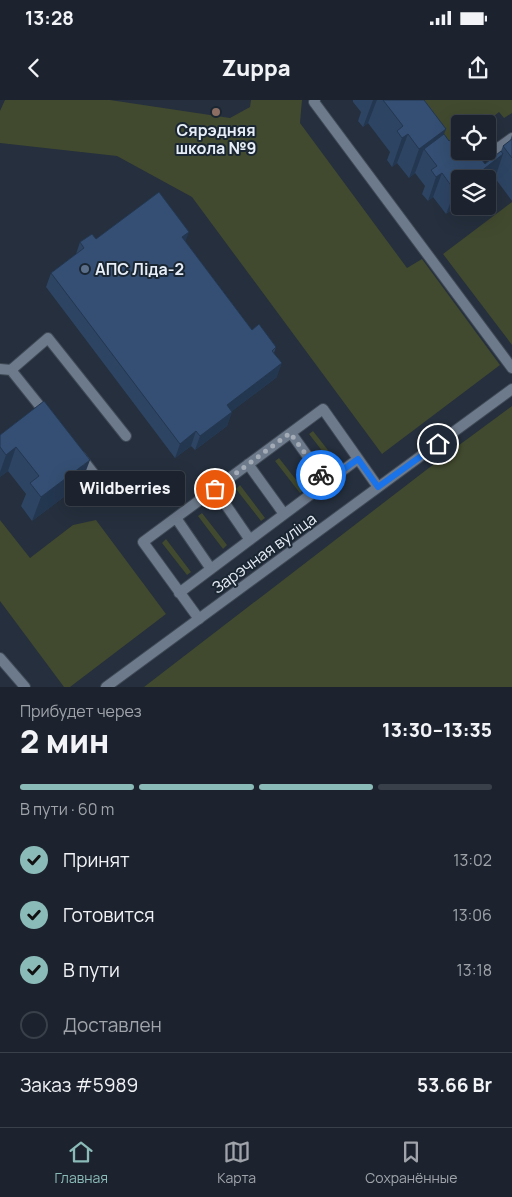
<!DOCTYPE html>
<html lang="ru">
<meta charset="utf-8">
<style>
:root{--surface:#1c232e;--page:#252b36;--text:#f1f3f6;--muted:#a0a4aa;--line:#3a404a;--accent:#8bbbb9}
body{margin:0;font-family:Manrope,sans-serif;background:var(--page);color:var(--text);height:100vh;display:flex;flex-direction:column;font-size:19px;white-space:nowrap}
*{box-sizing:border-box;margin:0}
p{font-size:16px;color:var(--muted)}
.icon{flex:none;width:28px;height:28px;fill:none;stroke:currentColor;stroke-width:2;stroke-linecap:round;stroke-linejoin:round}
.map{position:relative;height:587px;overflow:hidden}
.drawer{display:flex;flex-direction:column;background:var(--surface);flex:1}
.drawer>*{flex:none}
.controls{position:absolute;left:451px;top:15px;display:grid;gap:10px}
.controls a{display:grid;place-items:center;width:45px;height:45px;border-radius:5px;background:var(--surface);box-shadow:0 5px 20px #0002,0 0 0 1px var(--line);font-size:25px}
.pin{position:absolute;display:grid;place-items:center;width:42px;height:42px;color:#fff;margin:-21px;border:2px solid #fff;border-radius:50%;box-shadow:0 1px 5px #0007}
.courier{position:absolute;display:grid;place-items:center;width:50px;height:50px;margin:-25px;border:4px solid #1a73e8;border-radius:50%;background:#fff;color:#222;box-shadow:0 1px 6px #0007}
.bubble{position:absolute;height:35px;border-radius:5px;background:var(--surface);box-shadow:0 5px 20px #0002,0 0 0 1px var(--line);font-size:16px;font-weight:800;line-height:35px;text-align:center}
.summary em{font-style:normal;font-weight:800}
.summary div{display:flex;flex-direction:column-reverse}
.summary{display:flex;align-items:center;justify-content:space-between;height:85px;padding:0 20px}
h1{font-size:32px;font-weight:800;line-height:38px}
.bar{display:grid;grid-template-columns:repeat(4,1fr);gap:8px 5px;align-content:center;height:60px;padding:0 20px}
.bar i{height:6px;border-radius:4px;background:var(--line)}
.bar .selected{background:var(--accent)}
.bar p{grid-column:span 4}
.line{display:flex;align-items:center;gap:12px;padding:0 20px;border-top:1px solid var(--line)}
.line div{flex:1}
ol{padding:0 20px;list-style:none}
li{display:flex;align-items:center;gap:15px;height:55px}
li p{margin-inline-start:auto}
li .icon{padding:5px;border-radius:50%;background:var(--accent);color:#111;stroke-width:4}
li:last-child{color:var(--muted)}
li i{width:28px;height:28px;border:2px solid var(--line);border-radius:50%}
.status{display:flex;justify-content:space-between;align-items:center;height:35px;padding:0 25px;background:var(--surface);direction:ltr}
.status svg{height:14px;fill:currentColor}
header{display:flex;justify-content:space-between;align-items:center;height:65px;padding:0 20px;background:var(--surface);font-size:22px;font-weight:800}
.menu{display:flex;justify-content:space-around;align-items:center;height:70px;border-top:1px solid var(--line);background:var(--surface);font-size:14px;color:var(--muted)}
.menu a{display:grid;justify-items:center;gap:2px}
.menu .selected{color:var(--accent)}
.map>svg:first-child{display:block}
.green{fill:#41492e}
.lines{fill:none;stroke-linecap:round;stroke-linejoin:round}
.service-casing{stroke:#404a57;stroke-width:12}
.tertiary-casing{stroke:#404a57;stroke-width:12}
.service{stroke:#6d7a8b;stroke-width:10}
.tertiary{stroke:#6d7a8b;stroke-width:10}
.wall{fill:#2d4463}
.shaded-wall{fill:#243750}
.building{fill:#344f73;stroke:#243750}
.done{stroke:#a3abb6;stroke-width:5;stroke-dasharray:0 9}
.route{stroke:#1a73e8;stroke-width:6}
.education-dot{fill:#8d6e63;stroke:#1b2633;stroke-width:2}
.service-dot{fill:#5c6f8a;stroke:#1b2633;stroke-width:2}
.labels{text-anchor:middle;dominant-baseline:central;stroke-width:4;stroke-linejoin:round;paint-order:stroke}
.poi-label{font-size:16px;font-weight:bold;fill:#e7eef7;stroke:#1b2633}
.street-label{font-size:16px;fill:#e7eef7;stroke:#1b2633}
</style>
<div class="status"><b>13:28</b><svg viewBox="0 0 49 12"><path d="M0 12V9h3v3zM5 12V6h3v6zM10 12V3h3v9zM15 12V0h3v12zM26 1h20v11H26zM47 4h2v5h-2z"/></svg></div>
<header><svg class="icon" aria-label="back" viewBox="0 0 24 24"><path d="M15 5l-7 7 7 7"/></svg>Zuppa<svg class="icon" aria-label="share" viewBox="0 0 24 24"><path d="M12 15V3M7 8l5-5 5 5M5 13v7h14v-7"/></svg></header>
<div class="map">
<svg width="512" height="587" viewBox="0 0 512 587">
<rect width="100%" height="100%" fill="#252f3d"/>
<path class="green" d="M5,0H110L230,18L250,7L251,0H302L300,23L407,168L422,159L500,265L382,354L192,97L117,56L0,43V11Z
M392,0H512V13L504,18L499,12L484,24H460V51H488V40L494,51L465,74Z
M512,102V245L443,154Z
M512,306V587H144L447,354Z
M313,331L338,363L334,366L309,334Z
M279,358L304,390L300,393L275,361Z
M240,385L265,418L261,421L236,389Z
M202,413L227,445L223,449L198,416Z
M0,420L30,458L73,425L96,420L166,514L70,587H64L0,501Z
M166,439L191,472L187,475L162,443Z"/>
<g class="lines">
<g class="service-casing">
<path id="service" d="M315,0L314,2L512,268
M494,51L512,38
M0,269L11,270L47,315
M11,270L48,238L126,336
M291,333L326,382
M80,356L97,378
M248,364L284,414
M215,389L250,440
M176,418L211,469
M179,493L358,359
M199,519L143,442L323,309L378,387"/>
</g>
<g class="tertiary-casing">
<path id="tertiary" d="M0,558L25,587
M106,587L512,289"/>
</g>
<use href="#service" class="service"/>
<use href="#tertiary" class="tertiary"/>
</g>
<path class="wall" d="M353,0H424L444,34L449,41L460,46L485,64L501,51L503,46L510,41L512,35V101L495,78L446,114L433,97L428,101L422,94L425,86L415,73L409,78L397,63L392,67L387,60L390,52L368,23L363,27L358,21L361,12L353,2Z
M96,139L185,141L252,230L276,247L274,253L277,277L232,311L227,326L195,350L191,346L175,358L46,187L51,173L76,154L80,142Z
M0,335L81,384L32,421L21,406L26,394L8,371L0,377Z"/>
<path class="shaded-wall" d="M373,0H377L368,23L363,27Z
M446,29L435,58L424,49L415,73L409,78L419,49Z
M408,34L397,63L392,67L402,38Z
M503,54L495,78L488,83V79H471Z
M442,73L433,97L428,101L436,77Z
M460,87V104L446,114L455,91Z
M189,132L184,146L182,137Z
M282,263L277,277L222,319L227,305Z
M232,312L227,326L195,350L200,336Z
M196,331L191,346L175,358L180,344Z
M16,347L8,371L0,377V372L6,355Z
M90,360L81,384L32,421L41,397Z"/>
<path class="building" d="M383,0H424L446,29L419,49L408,34L402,38L397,31L403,26Z
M444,34L449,41L453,38L460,46V51H469L470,52L472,51H475L485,64L501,51L503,54L471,79H460V87L455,91L442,73L436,77L431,70L437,66L424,49Z
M512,39V58L503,46Z
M159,92L189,132L182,137L252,230L259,224L276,247L272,251L282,263L227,305L232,312L200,336L196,331L180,344L51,173L84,148L80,142L92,134L96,139Z
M44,301L90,360L41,397L30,383L39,376L16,347L6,355L0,347V335Z"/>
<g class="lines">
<path class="done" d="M215,389L290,333L321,375"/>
<path class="route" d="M321,375L326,382L358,359L378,387L438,344"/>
</g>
<circle class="education-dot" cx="216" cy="12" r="5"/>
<circle class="service-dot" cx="85" cy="169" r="5"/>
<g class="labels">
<g class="poi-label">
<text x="216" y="30">Сярэдняя<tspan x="216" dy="18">школа №9</tspan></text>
<text x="95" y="169" text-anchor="start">АПС Ліда-2</text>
</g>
<g class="street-label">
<text transform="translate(264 453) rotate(-36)">Зарэчная вуліца</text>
</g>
</g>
</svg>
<div class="controls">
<a><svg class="icon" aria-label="locate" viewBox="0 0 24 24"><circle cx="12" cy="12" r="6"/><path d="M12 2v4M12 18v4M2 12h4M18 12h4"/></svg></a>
<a><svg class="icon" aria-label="layers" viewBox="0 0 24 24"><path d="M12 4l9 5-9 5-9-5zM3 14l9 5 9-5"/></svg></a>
</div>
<div class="pin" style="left:215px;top:389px;background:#ea580c"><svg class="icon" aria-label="bag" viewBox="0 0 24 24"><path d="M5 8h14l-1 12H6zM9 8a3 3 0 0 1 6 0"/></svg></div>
<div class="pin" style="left:438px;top:344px;background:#1f2937"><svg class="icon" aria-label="home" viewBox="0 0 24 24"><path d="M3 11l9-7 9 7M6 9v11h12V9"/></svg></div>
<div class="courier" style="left:321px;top:375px"><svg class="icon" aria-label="bike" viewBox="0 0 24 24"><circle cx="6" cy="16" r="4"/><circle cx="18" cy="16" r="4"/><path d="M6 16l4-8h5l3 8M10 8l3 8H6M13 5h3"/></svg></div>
<div class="bubble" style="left:65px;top:371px;width:120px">Wildberries</div>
</div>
<section class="drawer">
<div class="summary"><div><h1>2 мин</h1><p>Прибудет через</p></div><em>13:30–13:35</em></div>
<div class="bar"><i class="selected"></i><i class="selected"></i><i class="selected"></i><i></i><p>В пути · 60 m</p></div>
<ol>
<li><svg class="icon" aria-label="check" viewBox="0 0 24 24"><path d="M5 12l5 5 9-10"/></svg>Принят<p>13:02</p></li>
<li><svg class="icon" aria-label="check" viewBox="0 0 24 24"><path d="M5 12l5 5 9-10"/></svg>Готовится<p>13:06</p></li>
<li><svg class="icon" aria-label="check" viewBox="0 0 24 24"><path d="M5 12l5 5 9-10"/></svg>В пути<p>13:18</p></li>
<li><i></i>Доставлен</li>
</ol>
<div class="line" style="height:65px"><div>Заказ #5989</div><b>53.66 Br</b></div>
</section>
<nav class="menu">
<a class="selected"><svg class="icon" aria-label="home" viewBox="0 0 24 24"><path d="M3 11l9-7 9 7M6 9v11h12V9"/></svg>Главная</a>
<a><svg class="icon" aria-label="map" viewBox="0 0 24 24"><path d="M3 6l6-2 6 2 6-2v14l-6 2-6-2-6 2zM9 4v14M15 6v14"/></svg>Карта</a>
<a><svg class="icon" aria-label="saved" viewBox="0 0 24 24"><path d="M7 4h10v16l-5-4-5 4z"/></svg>Сохранённые</a>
</nav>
